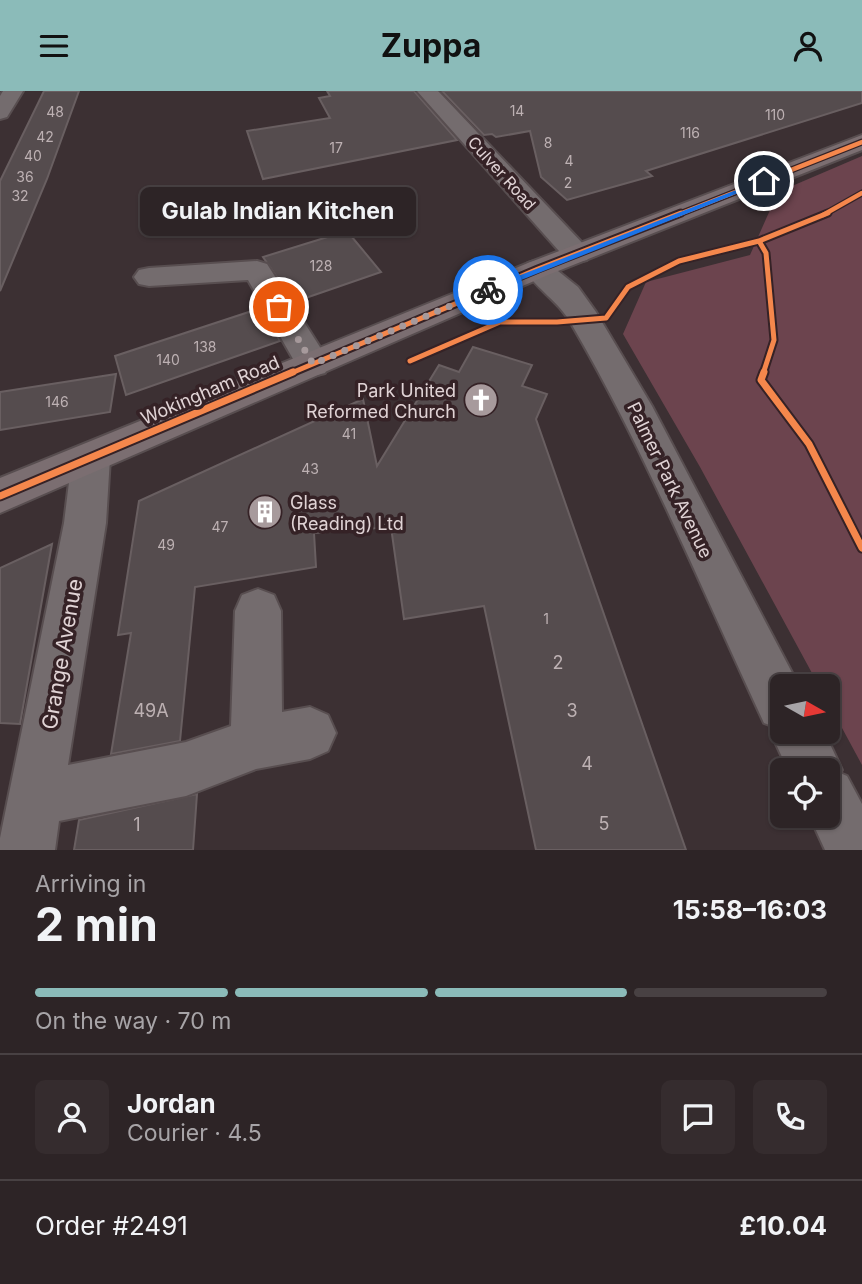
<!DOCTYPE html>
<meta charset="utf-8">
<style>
:root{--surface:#2d2426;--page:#352c2e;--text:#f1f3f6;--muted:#a7a4a7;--line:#484143;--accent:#8bbbb9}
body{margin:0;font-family:Inter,sans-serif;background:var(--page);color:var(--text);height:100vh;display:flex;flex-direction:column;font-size:26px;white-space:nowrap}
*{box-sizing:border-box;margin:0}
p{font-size:23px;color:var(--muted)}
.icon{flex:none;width:38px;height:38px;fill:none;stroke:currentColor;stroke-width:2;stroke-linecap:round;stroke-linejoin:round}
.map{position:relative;height:759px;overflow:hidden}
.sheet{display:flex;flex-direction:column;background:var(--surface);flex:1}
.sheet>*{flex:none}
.needle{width:46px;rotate:99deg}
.controls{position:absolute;left:770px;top:583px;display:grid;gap:14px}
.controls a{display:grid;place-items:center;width:70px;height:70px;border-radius:10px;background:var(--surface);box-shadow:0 2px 5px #0004,0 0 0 2px var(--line);font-size:35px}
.pin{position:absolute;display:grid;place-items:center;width:60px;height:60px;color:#fff;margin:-30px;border:4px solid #fff;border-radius:50%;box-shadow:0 2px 7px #0007}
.courier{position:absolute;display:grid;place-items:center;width:70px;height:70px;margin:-35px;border:5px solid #1a73e8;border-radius:50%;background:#fff;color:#222;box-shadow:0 2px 9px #0007}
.bubble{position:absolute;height:49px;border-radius:10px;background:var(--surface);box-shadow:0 2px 5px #0004,0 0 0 2px var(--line);font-size:23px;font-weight:700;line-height:49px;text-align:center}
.summary em{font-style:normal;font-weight:700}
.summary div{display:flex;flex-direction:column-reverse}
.summary{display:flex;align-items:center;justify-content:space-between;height:119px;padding:0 35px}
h1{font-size:46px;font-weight:700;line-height:52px}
.bar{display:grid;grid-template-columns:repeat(4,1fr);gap:10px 7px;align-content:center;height:84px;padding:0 35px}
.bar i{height:9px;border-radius:5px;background:var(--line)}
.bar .selected{background:var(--accent)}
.bar p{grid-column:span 4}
.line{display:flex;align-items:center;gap:18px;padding:0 35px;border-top:2px solid var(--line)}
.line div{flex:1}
.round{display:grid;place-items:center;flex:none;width:74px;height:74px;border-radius:10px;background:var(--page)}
header{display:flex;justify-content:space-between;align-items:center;height:91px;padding:0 35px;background:var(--accent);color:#111;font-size:32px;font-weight:700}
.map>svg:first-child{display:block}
.green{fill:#6c444e}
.building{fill:#554c4e;stroke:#695f61;stroke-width:2}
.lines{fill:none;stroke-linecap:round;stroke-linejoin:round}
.minor-casing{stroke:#584e50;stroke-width:4}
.major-casing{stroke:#584e50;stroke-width:4}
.minor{fill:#746c6e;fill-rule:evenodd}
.major{fill:#7b6e71;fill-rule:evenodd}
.cycleway-far2-casing{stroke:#352226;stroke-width:7}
.cycleway-far1-casing{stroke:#352226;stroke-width:9}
.cycleway-casing{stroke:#352226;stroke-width:11}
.cycleway-far2{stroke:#f5874c;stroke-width:4.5}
.cycleway-far1{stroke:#f5874c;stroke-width:5}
.cycleway{stroke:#f5874c;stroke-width:7}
.route{fill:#1a73e8}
.done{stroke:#a79a9c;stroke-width:7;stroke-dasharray:0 12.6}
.labels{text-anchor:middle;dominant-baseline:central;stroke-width:7;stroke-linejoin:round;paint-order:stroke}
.number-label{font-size:14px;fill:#bdb1b3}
.far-street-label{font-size:16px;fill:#e0d3d5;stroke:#352226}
.street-label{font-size:18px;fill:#e0d3d5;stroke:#352226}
.poi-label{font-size:18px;fill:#e0d3d5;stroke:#352226;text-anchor:end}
.near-number-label{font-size:18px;fill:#bdb1b3}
.near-street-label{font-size:21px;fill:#e0d3d5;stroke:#352226}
</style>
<header><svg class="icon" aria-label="menu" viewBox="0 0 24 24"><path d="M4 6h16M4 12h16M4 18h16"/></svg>Zuppa<svg class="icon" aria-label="person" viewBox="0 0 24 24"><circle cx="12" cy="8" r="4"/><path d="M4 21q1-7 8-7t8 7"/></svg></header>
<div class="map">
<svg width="862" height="759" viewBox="0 0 862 759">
<rect width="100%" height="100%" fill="#3c3033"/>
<path class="green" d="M862,65V674L828,611V595H819L700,376L623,243L646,191L750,164L778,101Z"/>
<path class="building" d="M44,0H79L47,88L0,200V90Z
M327,0H414L457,49L263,88L247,40L330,27L319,7L330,5Z
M442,0H862V12L646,80L652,85L567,109L541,86L530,40L496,46L492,43L484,44Z
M347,140L381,181L294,211L263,166Z
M261,217L280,250L126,304L115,265Z
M473,256L532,274L522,295L547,303L536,328L686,759H536L484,515L404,528L391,436L314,442L316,476L195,496L180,650L111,663L131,542L118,544L139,410L363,308L377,375L439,274L459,281Z
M116,283L110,321L0,339V301Z
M52,453L20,633L0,632V477Z
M197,703L193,759H74L79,729Z"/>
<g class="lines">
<g class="minor-casing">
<path id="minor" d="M3,0H23L7,26L0,28V5Z
M417,0H438L587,157L591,163L587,169L577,171L567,169Z
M538,169L548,172L578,196L596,221L652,315L799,595H782V640H824L842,679L840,682L847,685L862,713V759H825L809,724H828V679H788L770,640L772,635L764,632C702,499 646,361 572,234C559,210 537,199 524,178L528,172Z
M257,170L267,173L325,264L330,273L325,282L313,285L301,282L248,189L149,195L139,193L134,186L139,179L149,177Z
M91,351L104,356L110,367L106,432L68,674L186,651L231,635L235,520L242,504L258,498L274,504L281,520L282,621L310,616L328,624L336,642L328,660L310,668L256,678L186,705L59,730L55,759H0V747L64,432L72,367L78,356Z"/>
</g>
<g class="major-casing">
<path id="major" d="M862,44V59L548,184L0,422V387L528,172Z"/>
</g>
<use href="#minor" class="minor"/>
<use href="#major" class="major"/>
<g class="cycleway-far2-casing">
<path id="cycleway-far2" d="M677,124L862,51
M823,124L862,102"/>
</g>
<g class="cycleway-far1-casing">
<path id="cycleway-far1" d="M759,150L766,162L774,249L763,283
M410,270L500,231H557L606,227L628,196L679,170L759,150L828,122
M289,283L538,178L681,122"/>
</g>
<g class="cycleway-casing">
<path id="cycleway" d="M764,281L761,289L809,353L862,457
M0,405L293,281"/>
</g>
<use href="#cycleway-far2" class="cycleway-far2"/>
<use href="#cycleway-far1" class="cycleway-far1"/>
<use href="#cycleway" class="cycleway"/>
</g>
<path class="route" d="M764,88L766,91L491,201L483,199Z"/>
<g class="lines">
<path class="done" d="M279,216L313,273L488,199"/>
</g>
<defs>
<g id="church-disc" transform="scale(1.75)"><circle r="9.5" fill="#a79a9c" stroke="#352226"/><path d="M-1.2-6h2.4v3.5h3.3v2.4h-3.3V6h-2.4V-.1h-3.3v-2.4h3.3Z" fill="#fff"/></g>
<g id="building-disc" transform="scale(1.75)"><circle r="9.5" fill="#a79a9c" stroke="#352226"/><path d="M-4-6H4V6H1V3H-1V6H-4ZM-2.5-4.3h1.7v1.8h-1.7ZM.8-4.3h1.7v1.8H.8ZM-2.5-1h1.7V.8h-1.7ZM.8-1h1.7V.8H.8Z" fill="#fff"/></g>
</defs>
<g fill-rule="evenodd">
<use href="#church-disc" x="481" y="309"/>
<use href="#building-disc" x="265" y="421"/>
</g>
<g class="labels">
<g class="number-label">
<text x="517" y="19">14</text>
<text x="55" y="20">48</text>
<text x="775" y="23">110</text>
<text x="690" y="41">116</text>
<text x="45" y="45">42</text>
<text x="548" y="51">8</text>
<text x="336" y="56">17</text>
<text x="33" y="64">40</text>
<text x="569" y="69">4</text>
<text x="25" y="85">36</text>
<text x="568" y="91">2</text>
<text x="20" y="104">32</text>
<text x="321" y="174">128</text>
<text x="205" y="255">138</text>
<text x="168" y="268">140</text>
<text x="57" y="310">146</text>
<text x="349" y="342">41</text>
<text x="310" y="377">43</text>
<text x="220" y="435">47</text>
<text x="166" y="453">49</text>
<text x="546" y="527">1</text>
</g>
<g class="far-street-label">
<text transform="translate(502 82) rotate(48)">Culver Road</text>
</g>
<g class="street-label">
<text transform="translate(210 299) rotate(-23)">Wokingham Road</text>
<text transform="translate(670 389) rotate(64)">Palmer Park Avenue</text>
</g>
<g class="poi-label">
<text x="456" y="299">Park United<tspan x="456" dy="21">Reformed Church</tspan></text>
<text x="290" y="411" text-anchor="start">Glass<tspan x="290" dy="21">(Reading) Ltd</tspan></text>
</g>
<g class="near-number-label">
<text x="558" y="571">2</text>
<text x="151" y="619">49A</text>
<text x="572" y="619">3</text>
<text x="587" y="672">4</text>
<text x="604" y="732">5</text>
<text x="137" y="733">1</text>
</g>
<g class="near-street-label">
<text transform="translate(62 563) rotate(-80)">Grange Avenue</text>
</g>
</g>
</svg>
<div class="controls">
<a><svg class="needle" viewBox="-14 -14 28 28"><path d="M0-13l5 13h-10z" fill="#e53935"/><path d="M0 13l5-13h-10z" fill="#a7a4a7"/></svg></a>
<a><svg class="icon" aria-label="locate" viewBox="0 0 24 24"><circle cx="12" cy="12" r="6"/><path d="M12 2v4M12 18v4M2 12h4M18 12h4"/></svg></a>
</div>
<div class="pin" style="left:279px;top:216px;background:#ea580c"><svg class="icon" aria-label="bag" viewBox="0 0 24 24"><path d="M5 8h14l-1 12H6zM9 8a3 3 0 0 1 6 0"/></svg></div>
<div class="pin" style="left:764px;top:90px;background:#1f2937"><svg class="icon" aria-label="home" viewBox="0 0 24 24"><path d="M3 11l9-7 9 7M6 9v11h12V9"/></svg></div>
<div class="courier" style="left:488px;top:199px"><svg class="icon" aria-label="bike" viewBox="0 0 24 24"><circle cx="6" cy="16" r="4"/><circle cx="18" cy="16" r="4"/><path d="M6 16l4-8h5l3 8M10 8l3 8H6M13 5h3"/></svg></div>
<div class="bubble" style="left:140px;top:96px;width:276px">Gulab Indian Kitchen</div>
</div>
<section class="sheet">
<div class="summary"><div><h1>2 min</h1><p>Arriving in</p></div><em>15:58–16:03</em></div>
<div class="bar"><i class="selected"></i><i class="selected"></i><i class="selected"></i><i></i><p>On the way · 70 m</p></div>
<div class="line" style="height:126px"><a class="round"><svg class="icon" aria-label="person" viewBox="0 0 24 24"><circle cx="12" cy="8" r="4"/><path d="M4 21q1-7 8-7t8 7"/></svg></a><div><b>Jordan</b><p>Courier · 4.5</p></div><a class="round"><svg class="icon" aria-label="chat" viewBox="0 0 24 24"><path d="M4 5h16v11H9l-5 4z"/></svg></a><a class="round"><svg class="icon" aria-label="phone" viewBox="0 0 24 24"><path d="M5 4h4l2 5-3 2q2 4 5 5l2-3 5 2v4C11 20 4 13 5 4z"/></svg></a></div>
<div class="line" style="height:91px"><div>Order #2491</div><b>£10.04</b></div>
</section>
